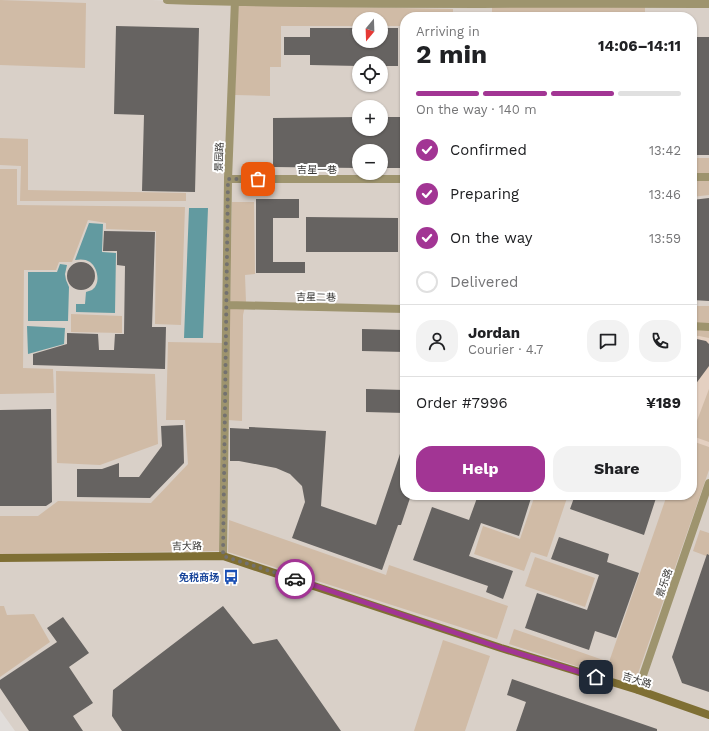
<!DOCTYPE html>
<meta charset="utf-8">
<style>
:root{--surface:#fff;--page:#f2f2f2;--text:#202124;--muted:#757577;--line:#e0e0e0;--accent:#a23594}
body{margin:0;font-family:"Work Sans","Noto Sans SC",sans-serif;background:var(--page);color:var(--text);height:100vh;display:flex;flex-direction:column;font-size:15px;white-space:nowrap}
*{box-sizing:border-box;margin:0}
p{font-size:13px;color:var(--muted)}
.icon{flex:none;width:22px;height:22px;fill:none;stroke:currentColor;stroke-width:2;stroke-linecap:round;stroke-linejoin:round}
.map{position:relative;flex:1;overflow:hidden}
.sheet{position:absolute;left:400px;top:12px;width:297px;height:488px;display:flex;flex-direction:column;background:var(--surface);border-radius:16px;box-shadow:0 1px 3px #0004}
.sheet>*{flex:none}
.needle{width:26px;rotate:199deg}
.controls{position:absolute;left:352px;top:12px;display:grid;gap:8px}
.controls a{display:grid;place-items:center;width:36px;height:36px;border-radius:50%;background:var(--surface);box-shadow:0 1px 3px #0004;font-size:20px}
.pin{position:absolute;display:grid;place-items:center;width:34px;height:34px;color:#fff;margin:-17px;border-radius:8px;box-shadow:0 2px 6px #0006}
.courier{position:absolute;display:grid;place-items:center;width:40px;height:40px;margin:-20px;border:3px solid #a23594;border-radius:50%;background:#fff;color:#222;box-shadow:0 1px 5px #0007}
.overview em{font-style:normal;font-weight:700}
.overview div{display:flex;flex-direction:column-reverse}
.overview{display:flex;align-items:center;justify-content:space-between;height:68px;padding:0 16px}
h1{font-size:26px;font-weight:700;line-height:30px}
.bar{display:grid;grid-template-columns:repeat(4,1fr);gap:6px 4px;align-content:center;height:48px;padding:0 16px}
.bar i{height:5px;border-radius:3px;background:var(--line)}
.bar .current{background:var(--accent)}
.bar p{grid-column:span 4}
.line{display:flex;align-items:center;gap:10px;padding:0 16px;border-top:1px solid var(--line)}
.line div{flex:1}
.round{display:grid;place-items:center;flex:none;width:42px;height:42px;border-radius:16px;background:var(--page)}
ol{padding:0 16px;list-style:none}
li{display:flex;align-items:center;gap:12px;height:44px}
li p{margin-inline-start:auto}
li .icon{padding:4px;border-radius:50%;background:var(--accent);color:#fff;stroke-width:4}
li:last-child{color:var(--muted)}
li i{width:22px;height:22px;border:2px solid var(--line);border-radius:50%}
.cta{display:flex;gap:8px;margin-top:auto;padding:8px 16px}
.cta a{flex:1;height:46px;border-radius:16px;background:var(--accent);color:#fff;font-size:16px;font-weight:700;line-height:46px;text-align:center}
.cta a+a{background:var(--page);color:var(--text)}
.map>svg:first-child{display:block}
.built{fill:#d9d0c8;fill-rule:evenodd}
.medical{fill:#e4d0c1}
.green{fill:#d0bba6}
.water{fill:#629aa0}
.building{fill:#666361}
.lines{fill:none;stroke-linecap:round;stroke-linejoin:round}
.lane{stroke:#9e946e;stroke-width:8}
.street{stroke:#9e946e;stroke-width:8}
.secondary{stroke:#7f6f34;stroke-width:8}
.done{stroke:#73716f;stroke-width:4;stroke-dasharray:0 7.2}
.route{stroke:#a23594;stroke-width:5}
.labels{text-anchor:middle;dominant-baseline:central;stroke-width:4;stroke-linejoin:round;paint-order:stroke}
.street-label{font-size:10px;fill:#383735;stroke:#fff}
.transit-label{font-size:10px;font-weight:bold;fill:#164399;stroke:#fff;text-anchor:end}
</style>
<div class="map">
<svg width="709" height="731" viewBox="0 0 709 731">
<rect width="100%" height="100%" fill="#e1ddda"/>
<path class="built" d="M0,0H152L235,3L709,0V317L692,315V17H405V495H692L709,469V731H15L0,710ZM359,19H381V41H359ZM359,63H381V85H359ZM359,107H381V129H359ZM359,151H381V173H359Z"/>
<path class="medical" d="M692,316L709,317V469L692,465Z"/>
<path class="green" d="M0,0L86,3L85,68L0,65Z
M492,0H645V17H492Z
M238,5L453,9V17H405V73H402V26H381V19H359V26H281V67H270V96L235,95Z
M0,138L28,139V190L186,193V201H20L21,166L0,165Z
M692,158H709V195L692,197Z
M0,169H17V205L185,207L181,325L155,324L156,231L106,229V223L88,220L72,262H59L56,270H24L23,368L53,369L54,393L0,394Z
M232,202H254L255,274L245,275L246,302L243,315L242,421L228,420Z
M692,306H709V338L699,336H692Z
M71,314L122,316V333L71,332Z
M168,342L222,343L219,551L0,554V516H38L58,501L151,503L188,464L185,420H166Z
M56,371L155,374L158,444L100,465L57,463Z
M709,389V442L692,436V434Z
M692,441L709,447V470L634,685L509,644L514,629L609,662L667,495H692Z
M535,495H568L547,557L531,552L524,571L474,554L483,526L520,539Z
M229,520L386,575L389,565L508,606L497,639L228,552Z
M700,530L709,533V557L693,551Z
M535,557L595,578L585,607L525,586Z
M0,606H4L7,615L34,614L50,642L0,677Z
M443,640L490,656L465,731H414Z"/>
<path class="water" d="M189,208H208L203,338H184Z
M89,223L103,224L102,252L116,253L115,313L76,312V304H85L86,292C88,291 90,291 92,290C101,284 98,268 90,262C86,259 80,259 75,260Z
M60,264L67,265L65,274L66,280L69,287L68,321H28V272H57Z
M27,326L65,328L64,344L28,354Z"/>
<path class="building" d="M116,26L199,28L195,192L142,191L144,115L114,114Z
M310,28H359V41H381V28H398V66H381V63H359V66L310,65V55H284V37H310Z
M692,37H709V155H692Z
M359,117V129H381V117H405V168H381V151H359V168L273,167V118Z
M709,198V301L692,300V200Z
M256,199H299V218H273V262H305V273H256Z
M306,217L398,218V252H306Z
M104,231L155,232L152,327H166L165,369L33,365V354L67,344V333L98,334L99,350H114L115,334H124L125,266L117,265V251H103Z
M67 276a14 14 0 1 1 28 0a14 14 0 1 1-28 0Z
M362,329L405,330V352L362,351Z
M692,338L706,341L709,344V366L692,389Z
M366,389L405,390V413L366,412Z
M51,409L52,502L46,506H0V410Z
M183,425L184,463L150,498L77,497V469H102L119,463V477H139L162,446L161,426Z
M249,427L326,431L321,506L376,525L403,445L405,446V495H411L401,525H398L382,570L292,538L305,502L302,486L290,474L276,468L239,461H230V428L249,429Z
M482,495H532L519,536L481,523L469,556L513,571L503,599L486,592L488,586L413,560L432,507L469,520L477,498L481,499Z
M575,495H657L644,535L570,509Z
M559,537L609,554L607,562L639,573L616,638L595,631L589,650L525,628L537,593L587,610L599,575L551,559Z
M707,554L709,555V692L682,683L672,657Z
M223,606L253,644L277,639L341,731H122L112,716L113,690Z
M63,617L89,653L69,667L93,703L73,716L83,731H29L0,688V680L57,642L47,628Z
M512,679L657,729V731H516L526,702L507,695Z"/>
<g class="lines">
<path class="lane" d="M692,177H709
M228,179H405"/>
<path class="street" d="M167,0C347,6 528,3 709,4
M227,305L405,309
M692,326L709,327
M223,556L228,179L235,0
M638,690L709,483"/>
<path class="secondary" d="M0,558L223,556L501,648L638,690L709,715"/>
</g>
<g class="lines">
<path class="done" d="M258,179H228L223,556L295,579"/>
<path class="route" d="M295,579L501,648L596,677"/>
</g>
<defs>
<g id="bus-bare" transform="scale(1.2)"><path d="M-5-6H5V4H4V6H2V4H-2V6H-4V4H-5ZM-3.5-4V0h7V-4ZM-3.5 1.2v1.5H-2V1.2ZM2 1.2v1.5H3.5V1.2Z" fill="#1a4fb4" stroke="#fff" stroke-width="2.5" paint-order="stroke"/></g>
</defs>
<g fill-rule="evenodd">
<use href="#bus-bare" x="231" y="577"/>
</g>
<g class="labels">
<g class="street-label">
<text transform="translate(219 157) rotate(-88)">景园路</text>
<text x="317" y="169">吉星一巷</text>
<text transform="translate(316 297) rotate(1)">吉星二巷</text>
<text transform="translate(187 546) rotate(-1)">吉大路</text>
<text transform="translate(664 583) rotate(-71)">景乐路</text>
<text transform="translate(637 680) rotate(18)">吉大路</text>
</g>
<g class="transit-label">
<text x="219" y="577">免税商场</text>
</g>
</g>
</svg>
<div class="controls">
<a><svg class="needle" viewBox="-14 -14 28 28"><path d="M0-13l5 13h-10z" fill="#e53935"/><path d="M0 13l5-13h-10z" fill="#757577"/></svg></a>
<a><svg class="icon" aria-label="locate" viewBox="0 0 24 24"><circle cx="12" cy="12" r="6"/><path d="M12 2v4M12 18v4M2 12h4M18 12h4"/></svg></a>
<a>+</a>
<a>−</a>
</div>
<div class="pin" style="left:258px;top:179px;background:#ea580c"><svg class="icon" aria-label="bag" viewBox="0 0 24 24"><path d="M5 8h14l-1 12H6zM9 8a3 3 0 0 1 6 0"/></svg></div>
<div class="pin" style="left:596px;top:677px;background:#1f2937"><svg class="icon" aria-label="home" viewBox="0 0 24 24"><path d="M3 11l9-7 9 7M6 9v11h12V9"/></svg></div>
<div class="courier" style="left:295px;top:579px"><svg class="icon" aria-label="car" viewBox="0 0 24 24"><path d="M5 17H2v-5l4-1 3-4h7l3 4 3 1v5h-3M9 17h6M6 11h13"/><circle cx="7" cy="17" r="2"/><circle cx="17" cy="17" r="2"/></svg></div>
<section class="sheet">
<div class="overview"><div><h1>2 min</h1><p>Arriving in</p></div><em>14:06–14:11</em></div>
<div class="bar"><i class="current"></i><i class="current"></i><i class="current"></i><i></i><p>On the way · 140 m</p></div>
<ol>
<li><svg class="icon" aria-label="check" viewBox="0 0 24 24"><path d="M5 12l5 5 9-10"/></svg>Confirmed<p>13:42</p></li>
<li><svg class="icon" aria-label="check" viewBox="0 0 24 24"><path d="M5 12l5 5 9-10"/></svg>Preparing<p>13:46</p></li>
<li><svg class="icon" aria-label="check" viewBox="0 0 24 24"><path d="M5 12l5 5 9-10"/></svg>On the way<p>13:59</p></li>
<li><i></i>Delivered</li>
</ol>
<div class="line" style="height:72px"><a class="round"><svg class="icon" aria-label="person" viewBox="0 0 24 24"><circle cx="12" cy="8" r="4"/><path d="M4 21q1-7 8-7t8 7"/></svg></a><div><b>Jordan</b><p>Courier · 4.7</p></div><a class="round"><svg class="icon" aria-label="chat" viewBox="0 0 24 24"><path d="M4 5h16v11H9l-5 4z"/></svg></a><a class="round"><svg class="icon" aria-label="phone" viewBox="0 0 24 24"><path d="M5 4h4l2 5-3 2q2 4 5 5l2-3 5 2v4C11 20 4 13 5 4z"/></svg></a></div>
<div class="line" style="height:52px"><div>Order #7996</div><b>¥189</b></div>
<div class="cta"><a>Help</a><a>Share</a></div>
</section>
</div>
